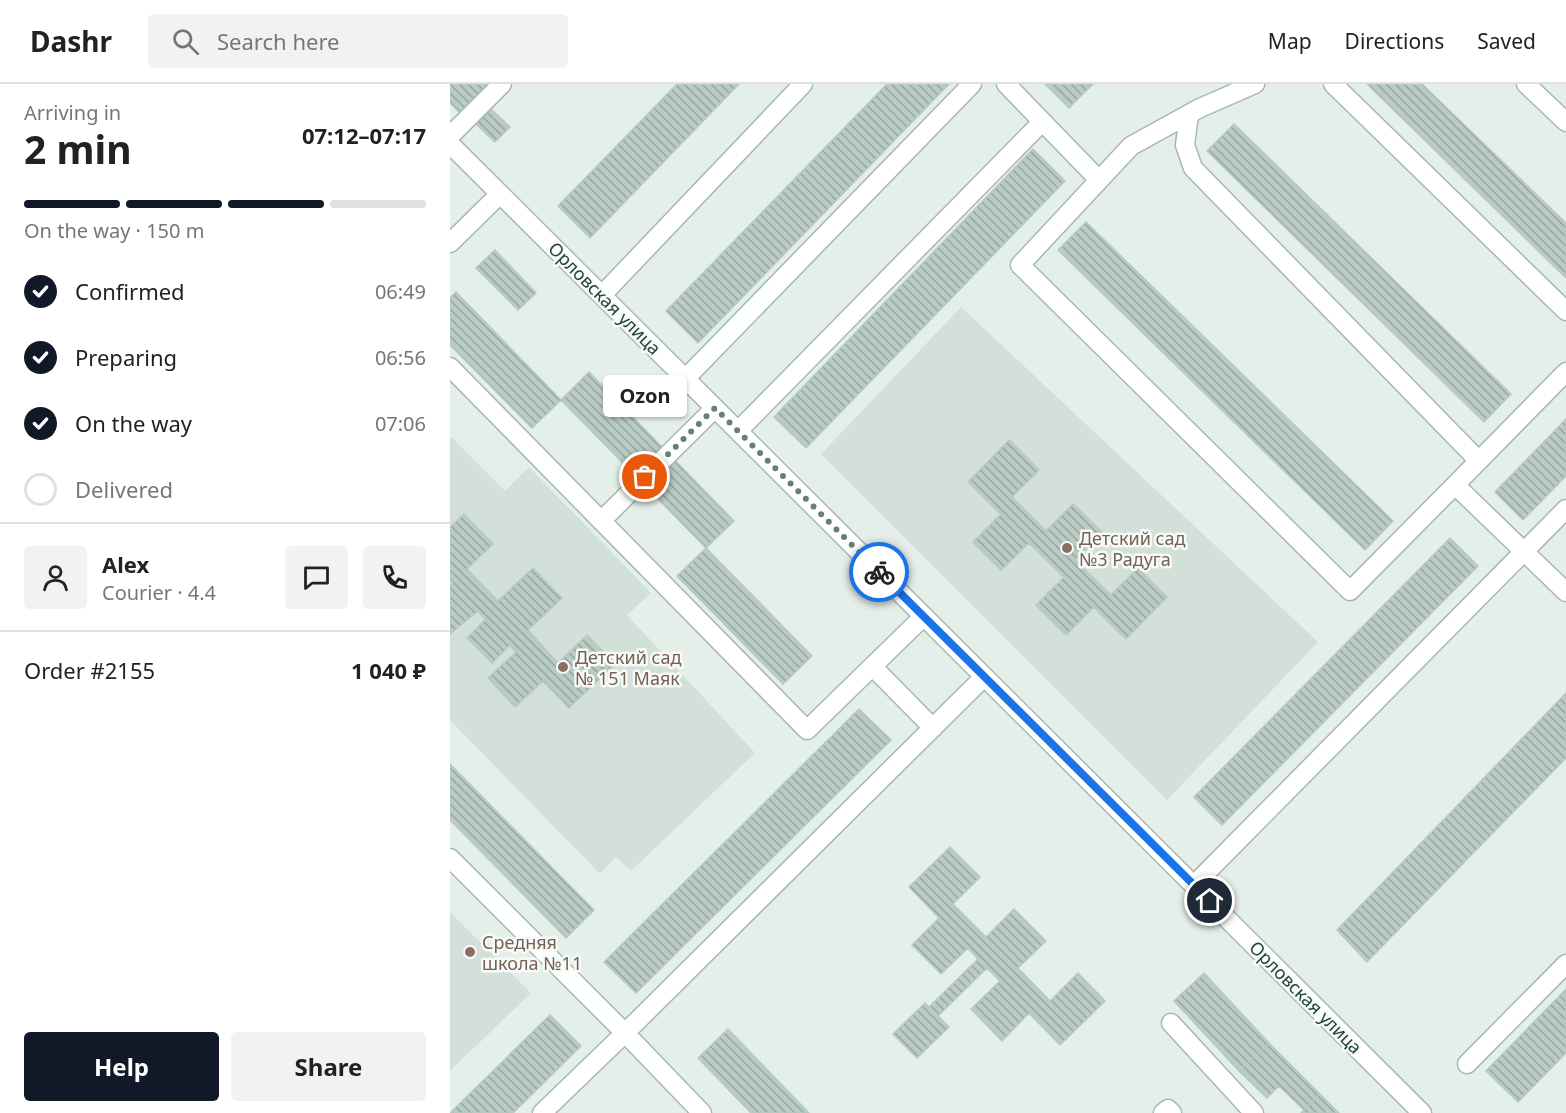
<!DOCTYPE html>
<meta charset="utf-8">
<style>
:root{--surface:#fff;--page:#f2f2f2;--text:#222;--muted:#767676;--line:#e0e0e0;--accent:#111827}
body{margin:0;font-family:"Noto Sans",sans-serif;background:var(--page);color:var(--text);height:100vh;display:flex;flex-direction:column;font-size:22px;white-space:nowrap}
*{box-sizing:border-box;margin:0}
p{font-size:20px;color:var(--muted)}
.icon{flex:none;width:33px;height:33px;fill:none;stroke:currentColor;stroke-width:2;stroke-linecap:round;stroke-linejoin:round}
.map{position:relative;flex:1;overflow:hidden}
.details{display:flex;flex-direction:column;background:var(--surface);width:450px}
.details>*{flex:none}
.pin{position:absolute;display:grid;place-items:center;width:51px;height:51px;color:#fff;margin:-26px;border:3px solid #fff;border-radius:50%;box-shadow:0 2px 6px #0007}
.courier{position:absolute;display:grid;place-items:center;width:60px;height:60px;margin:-30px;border:4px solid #1a73e8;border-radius:50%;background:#fff;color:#222;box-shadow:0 2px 8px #0007}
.bubble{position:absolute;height:42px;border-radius:6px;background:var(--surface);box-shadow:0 2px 4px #0004;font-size:20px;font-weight:700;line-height:42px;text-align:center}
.headline em{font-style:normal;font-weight:700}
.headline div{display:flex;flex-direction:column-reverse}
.headline{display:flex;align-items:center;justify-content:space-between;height:102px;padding:0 24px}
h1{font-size:39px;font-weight:700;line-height:45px}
.bar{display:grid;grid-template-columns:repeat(4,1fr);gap:9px 6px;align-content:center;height:72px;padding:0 24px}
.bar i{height:8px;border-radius:4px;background:var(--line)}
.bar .selected{background:var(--accent)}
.bar p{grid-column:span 4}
.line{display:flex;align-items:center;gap:15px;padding:0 24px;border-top:2px solid var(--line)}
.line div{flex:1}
.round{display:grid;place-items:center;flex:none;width:63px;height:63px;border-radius:6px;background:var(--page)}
ol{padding:0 24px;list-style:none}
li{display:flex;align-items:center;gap:18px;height:66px}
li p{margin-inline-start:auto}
li .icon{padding:6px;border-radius:50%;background:var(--accent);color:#fff;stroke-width:4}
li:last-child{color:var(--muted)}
li i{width:33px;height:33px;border:3px solid var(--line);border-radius:50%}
.button{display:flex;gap:12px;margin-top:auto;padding:12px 24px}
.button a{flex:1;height:69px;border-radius:6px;background:var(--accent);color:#fff;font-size:24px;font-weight:700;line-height:69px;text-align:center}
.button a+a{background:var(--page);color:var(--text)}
header{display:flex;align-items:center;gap:36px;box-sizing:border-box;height:84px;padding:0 30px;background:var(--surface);border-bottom:2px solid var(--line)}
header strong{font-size:28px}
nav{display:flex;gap:33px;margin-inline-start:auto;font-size:21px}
.search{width:420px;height:54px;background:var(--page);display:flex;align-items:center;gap:15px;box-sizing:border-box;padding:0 21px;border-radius:6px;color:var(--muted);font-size:22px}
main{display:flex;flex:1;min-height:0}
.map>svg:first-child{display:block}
.built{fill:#d2e0d9}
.building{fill:url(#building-back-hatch);stroke:#b6cac1;stroke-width:1.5}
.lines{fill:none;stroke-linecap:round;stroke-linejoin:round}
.minor-casing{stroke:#a6b8b2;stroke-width:21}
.minor{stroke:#fff;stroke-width:18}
.done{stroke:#668078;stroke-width:6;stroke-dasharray:0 10.8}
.route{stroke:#1a73e8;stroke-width:8}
.education-dot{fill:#8d6e63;stroke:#f6fbf8;stroke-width:2}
.labels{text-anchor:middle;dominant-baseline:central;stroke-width:5;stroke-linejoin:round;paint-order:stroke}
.street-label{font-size:18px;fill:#21443a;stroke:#f6fbf8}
.education-label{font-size:18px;fill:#785e54;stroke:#f6fbf8;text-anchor:start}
</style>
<header>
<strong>Dashr</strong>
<div class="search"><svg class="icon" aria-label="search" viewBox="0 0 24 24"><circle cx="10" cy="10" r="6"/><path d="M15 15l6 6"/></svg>Search here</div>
<nav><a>Map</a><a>Directions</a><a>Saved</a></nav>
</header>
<main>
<section class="details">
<div class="headline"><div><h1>2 min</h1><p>Arriving in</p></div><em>07:12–07:17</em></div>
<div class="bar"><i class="selected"></i><i class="selected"></i><i class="selected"></i><i></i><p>On the way · 150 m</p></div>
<ol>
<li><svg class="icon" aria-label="check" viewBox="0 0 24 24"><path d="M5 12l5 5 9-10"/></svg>Confirmed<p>06:49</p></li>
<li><svg class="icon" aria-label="check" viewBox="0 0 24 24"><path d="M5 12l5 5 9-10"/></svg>Preparing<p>06:56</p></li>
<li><svg class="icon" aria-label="check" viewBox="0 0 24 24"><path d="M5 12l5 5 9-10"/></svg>On the way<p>07:06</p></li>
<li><i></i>Delivered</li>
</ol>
<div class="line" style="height:108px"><a class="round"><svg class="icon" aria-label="person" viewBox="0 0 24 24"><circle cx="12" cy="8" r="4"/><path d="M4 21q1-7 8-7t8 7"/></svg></a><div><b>Alex</b><p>Courier · 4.4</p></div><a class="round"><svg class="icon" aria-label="chat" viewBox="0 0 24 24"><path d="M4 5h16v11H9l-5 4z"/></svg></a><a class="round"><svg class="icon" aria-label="phone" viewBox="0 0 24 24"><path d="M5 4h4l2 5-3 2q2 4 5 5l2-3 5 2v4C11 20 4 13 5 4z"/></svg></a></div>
<div class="line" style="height:78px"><div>Order #2155</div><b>1 040 ₽</b></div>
<div class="button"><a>Help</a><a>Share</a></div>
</section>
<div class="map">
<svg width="1116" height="1029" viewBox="0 0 1116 1029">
<defs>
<pattern id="building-back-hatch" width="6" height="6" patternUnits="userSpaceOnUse" patternTransform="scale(1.5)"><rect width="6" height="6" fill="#b9cbc3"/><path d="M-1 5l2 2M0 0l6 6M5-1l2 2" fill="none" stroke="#96a69f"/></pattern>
</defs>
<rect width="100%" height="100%" fill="#e5efea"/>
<path class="built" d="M511,223L868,558L717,716L371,370Z
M0,352L55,407L79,383L201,509L177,531L305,669L181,787L166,773L150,790L0,636Z
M0,828L81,909L0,987Z"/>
<path class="building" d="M0,0H39L10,29L0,19Z
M227,0H289L140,154L108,122Z
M437,0H499L248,259L216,227Z
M595,0H643L619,24Z
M917,0H972L1116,139V194Z
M41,25L60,43L45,58L26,40Z
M784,40L1061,310L1034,338L757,67Z
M583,65L615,97L356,364L324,333Z
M636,138L943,437L915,466L608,166Z
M45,166L86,209L68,226L26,184Z
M6,208L111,316L82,344L0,261V214Z
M139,288L284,437L256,464L111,316Z
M1116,335V392L1073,436L1045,408Z
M559,356L589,386L562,413L596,447L623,420L652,448L625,476L661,511L688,484L717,513L676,555L644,523L616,551L586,521L614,493L579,459L551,486L523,458L551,430L518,398Z
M14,430L43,460L17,485L48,517L83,484L112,514L78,546L108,579L137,551L165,580L119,624L93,597L65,623L38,594L66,568L28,527L0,550V502L3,499L0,496V443Z
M1000,454L1028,482L772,741L744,713Z
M256,464L362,572L333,600L227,492Z
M35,536L60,561L42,579L17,554Z
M1116,609V674L917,878L887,846Z
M409,625L441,656L186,909L154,878Z
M0,680L144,826L116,854L0,736Z
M500,763L530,793L503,820L536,853L564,825L596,857L568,884L600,917L628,889L655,917L610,961L579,929L552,957L521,925L550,897L537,884L488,932L499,943L467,974L443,950L475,919L479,923L528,875L518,864L491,890L462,861L489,834L459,803Z
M754,889L819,959L789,987L724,917Z
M1116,905V969L1068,1018L1036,987Z
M100,931L131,962L63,1029H0Z
M278,945L359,1029H301L248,974Z
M819,959L870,1010L854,1026L829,1002L817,1014L789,987Z
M870,1010L889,1029H851Z"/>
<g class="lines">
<g class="minor-casing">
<path id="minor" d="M556,0L649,96
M805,0L750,24L681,62L570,181L900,507L1005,401
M883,0L1116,227
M1076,0L1116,38
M739,30L735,61L743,84L1029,377
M0,52L52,0
M0,60L972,1029
M0,159L50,110
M152,211L353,0
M0,283L357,646L474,532
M1116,288L1005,401L1116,508
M235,295L522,0
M288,347L591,39
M151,437L265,324
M423,583L483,644
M0,774L175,949L92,1029
M744,801L1116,425
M721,939L804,1029
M1017,980L1116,880
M252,1029L175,949L534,593
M713,1029L718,1025L722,1029"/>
</g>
<use href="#minor" class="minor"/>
</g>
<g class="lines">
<path class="done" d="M195,393L265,324L429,488"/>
<path class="route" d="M429,488L760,817"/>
</g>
<g class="education-dot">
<circle cx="617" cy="464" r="6"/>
<circle cx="113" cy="583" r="6"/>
<circle cx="20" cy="868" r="6"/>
</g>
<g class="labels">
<g class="street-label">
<text transform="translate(155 214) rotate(45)">Орловская улица</text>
<text transform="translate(856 913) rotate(45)">Орловская улица</text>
</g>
<g class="education-label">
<text x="629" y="454">Детский сад<tspan x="629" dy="21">№3 Радуга</tspan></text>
<text x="125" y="573">Детский сад<tspan x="125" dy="21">№ 151 Маяк</tspan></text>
<text x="32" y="858">Средняя<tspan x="32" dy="21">школа №11</tspan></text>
</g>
</g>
</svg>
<div class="pin" style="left:195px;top:393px;background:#ea580c"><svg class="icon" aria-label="bag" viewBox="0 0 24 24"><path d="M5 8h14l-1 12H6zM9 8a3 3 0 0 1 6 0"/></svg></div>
<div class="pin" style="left:760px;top:817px;background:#1f2937"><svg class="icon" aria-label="home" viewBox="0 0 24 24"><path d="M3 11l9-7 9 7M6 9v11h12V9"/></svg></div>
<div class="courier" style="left:429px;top:488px"><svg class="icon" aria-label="bike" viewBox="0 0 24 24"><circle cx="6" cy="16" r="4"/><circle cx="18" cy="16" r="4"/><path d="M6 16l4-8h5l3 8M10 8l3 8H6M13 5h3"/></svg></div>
<div class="bubble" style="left:153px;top:291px;width:84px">Ozon</div>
</div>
</main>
